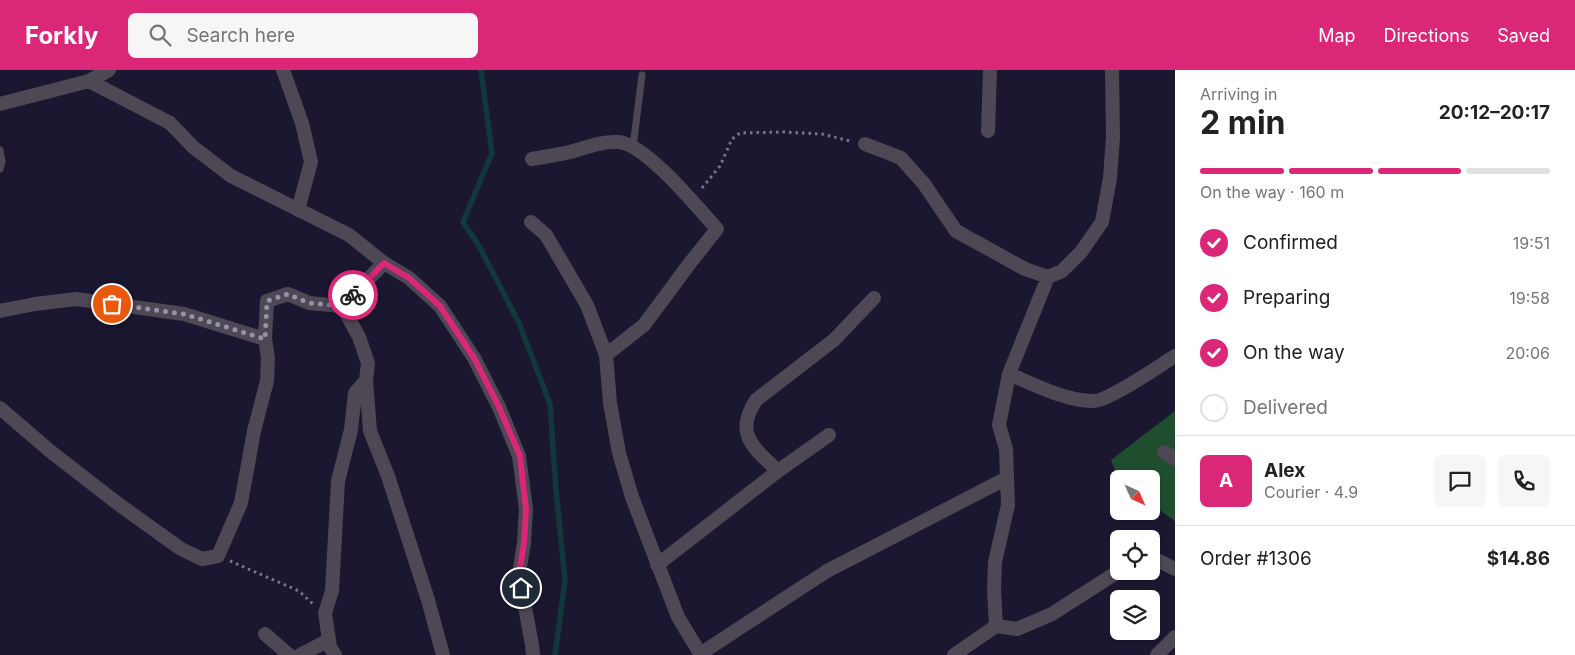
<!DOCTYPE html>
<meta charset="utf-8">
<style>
:root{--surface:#fff;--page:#f6f6f6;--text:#222;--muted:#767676;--line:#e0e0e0;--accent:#db2777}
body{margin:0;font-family:Inter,sans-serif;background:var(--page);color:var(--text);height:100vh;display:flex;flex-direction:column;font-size:19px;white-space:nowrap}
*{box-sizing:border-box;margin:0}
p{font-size:16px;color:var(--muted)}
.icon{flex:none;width:28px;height:28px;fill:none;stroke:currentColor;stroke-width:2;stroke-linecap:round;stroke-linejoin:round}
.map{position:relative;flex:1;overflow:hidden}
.drawer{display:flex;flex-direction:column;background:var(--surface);width:400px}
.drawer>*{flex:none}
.needle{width:32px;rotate:135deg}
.controls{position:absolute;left:1110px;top:400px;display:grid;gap:10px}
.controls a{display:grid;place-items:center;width:50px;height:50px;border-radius:8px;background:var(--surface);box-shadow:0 1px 4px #0004;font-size:25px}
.pin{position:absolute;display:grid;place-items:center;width:42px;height:42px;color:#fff;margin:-21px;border:2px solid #fff;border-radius:50%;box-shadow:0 1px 5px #0007}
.courier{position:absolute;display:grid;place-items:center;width:50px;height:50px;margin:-25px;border:4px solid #db2777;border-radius:50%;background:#fff;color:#222;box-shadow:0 1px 6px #0007}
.summary em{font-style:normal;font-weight:700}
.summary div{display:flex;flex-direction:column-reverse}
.summary{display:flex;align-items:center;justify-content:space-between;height:85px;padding:0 25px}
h1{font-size:32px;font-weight:700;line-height:38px}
.bar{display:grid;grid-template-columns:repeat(4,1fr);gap:8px 5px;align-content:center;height:60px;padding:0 25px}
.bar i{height:6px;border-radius:4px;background:var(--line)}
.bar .current{background:var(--accent)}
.bar p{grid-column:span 4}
.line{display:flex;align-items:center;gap:12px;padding:0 25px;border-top:1px solid var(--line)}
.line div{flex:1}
.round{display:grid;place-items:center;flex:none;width:52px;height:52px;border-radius:8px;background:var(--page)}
ol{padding:0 25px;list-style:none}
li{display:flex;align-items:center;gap:15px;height:55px}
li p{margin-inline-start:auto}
li .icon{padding:5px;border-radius:50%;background:var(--accent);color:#fff;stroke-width:4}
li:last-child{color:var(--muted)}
li i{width:28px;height:28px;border:2px solid var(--line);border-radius:50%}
header{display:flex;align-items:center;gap:30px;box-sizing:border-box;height:70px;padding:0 25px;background:var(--accent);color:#fff}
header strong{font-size:24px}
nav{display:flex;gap:28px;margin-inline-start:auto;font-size:18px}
.search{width:350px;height:45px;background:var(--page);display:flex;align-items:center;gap:12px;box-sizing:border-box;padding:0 18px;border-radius:8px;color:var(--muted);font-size:19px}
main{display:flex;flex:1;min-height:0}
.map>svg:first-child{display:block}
.forest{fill:#1f4e2f}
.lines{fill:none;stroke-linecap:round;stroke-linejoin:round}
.stream{stroke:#11373f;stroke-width:5.5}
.path{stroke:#79758b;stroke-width:3;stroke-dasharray:2.5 4;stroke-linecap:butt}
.lane{stroke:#4e4855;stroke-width:7}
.street{stroke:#4e4855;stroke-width:14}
.done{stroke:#9692a7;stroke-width:5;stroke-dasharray:0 9}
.route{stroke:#db2777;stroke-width:6}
</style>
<header>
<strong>Forkly</strong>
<div class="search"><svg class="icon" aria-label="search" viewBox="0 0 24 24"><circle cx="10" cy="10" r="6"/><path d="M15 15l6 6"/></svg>Search here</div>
<nav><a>Map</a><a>Directions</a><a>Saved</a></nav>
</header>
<main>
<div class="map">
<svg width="1175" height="585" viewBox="0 0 1175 585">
<rect width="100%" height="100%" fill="#1c1731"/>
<path class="forest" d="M1175,341V451L1151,434V409H1119V411L1111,390Z"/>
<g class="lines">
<path class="stream" d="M481,0L492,83L463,152L479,176L519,253L550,334L556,420L565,510L555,585"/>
<path class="path" d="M702,118L720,96L732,69L740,63L783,62L822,64L850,71
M230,491L299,521L313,534"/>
<path class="lane" d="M633,77L642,5
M0,80L2,92L0,99"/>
<path class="street" d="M283,0L302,53L311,92L298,140
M89,11L109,0
M0,34L89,11L170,53L193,77L231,106L349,165L384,193L409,208L440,236L474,288L499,337L519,386L526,439L524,473L519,504L532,575L533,585
M988,61L990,0
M865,74L901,88L924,114L956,161L1025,199L1048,207L1062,201L1081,182L1102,152L1110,108L1113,67L1112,0
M532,89C543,87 555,85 566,83C584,79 599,71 618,72C645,73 698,138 717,159L690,193L644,255L606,285
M531,152L546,165L587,235L606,285L610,333L619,383L632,427L678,547L701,585
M384,193L342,236L359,267L368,293L366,310L370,361L388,406L428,530L443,585
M0,241L35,234L76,229L184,244L265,269L267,231L288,224L309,233L342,236
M1009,304C1033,314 1068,332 1094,331C1110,330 1159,296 1175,286
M0,338L50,381L117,433L181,479L202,489L218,486L241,433L254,361L267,311L268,288L265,269
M1164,382L1175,389
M778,401C753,377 734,364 756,330L834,270L874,228
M1151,487L1175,499
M657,495L778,401L829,365
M996,556L1017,559L1052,544L1119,501
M265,564L289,585
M700,584L827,501L1007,408
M300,585L329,570
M335,585L330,577L325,543L332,521L338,411L351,360L355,323L366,310
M954,585L996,556L994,521L995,492L1008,435L1006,379L999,355L1009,304L1048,207
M1157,585L1175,567"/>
</g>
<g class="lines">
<path class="done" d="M112,234L184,244L265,269L267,231L288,224L309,233L342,236L353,225"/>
<path class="route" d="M353,225L384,193L409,208L440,236L474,288L499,337L520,386L524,422L526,439L524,473L519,504L521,518"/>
</g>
</svg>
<div class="controls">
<a><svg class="needle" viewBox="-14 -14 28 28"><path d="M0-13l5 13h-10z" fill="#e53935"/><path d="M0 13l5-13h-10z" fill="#767676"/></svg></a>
<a><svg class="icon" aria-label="locate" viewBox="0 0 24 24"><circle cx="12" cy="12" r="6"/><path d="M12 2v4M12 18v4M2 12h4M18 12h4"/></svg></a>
<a><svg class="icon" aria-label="layers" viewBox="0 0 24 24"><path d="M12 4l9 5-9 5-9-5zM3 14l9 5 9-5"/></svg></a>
</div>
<div class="pin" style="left:112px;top:234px;background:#ea580c"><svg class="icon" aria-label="bag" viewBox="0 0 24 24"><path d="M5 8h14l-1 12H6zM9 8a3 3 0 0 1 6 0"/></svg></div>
<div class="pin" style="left:521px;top:518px;background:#1f2937"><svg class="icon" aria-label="home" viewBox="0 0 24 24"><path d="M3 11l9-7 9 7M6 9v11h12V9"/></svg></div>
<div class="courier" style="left:353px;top:225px"><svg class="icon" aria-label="bike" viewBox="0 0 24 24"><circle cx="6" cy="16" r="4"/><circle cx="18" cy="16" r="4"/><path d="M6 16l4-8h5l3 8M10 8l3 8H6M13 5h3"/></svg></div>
</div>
<section class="drawer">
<div class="summary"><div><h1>2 min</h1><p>Arriving in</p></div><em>20:12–20:17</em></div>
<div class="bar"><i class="current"></i><i class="current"></i><i class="current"></i><i></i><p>On the way · 160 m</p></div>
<ol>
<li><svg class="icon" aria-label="check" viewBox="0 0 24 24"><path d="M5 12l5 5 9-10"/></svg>Confirmed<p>19:51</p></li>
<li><svg class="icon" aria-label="check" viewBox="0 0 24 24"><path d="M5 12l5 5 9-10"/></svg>Preparing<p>19:58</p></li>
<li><svg class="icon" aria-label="check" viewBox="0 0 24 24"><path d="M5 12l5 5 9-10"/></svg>On the way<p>20:06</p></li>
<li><i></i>Delivered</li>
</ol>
<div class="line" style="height:90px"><b class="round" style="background:var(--accent);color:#fff">A</b><div><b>Alex</b><p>Courier · 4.9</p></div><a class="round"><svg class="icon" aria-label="chat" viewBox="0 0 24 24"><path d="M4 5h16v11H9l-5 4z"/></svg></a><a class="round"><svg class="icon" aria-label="phone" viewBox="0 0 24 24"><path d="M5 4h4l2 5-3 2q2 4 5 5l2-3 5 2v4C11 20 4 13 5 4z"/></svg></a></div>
<div class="line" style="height:65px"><div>Order #1306</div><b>$14.86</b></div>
</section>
</main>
